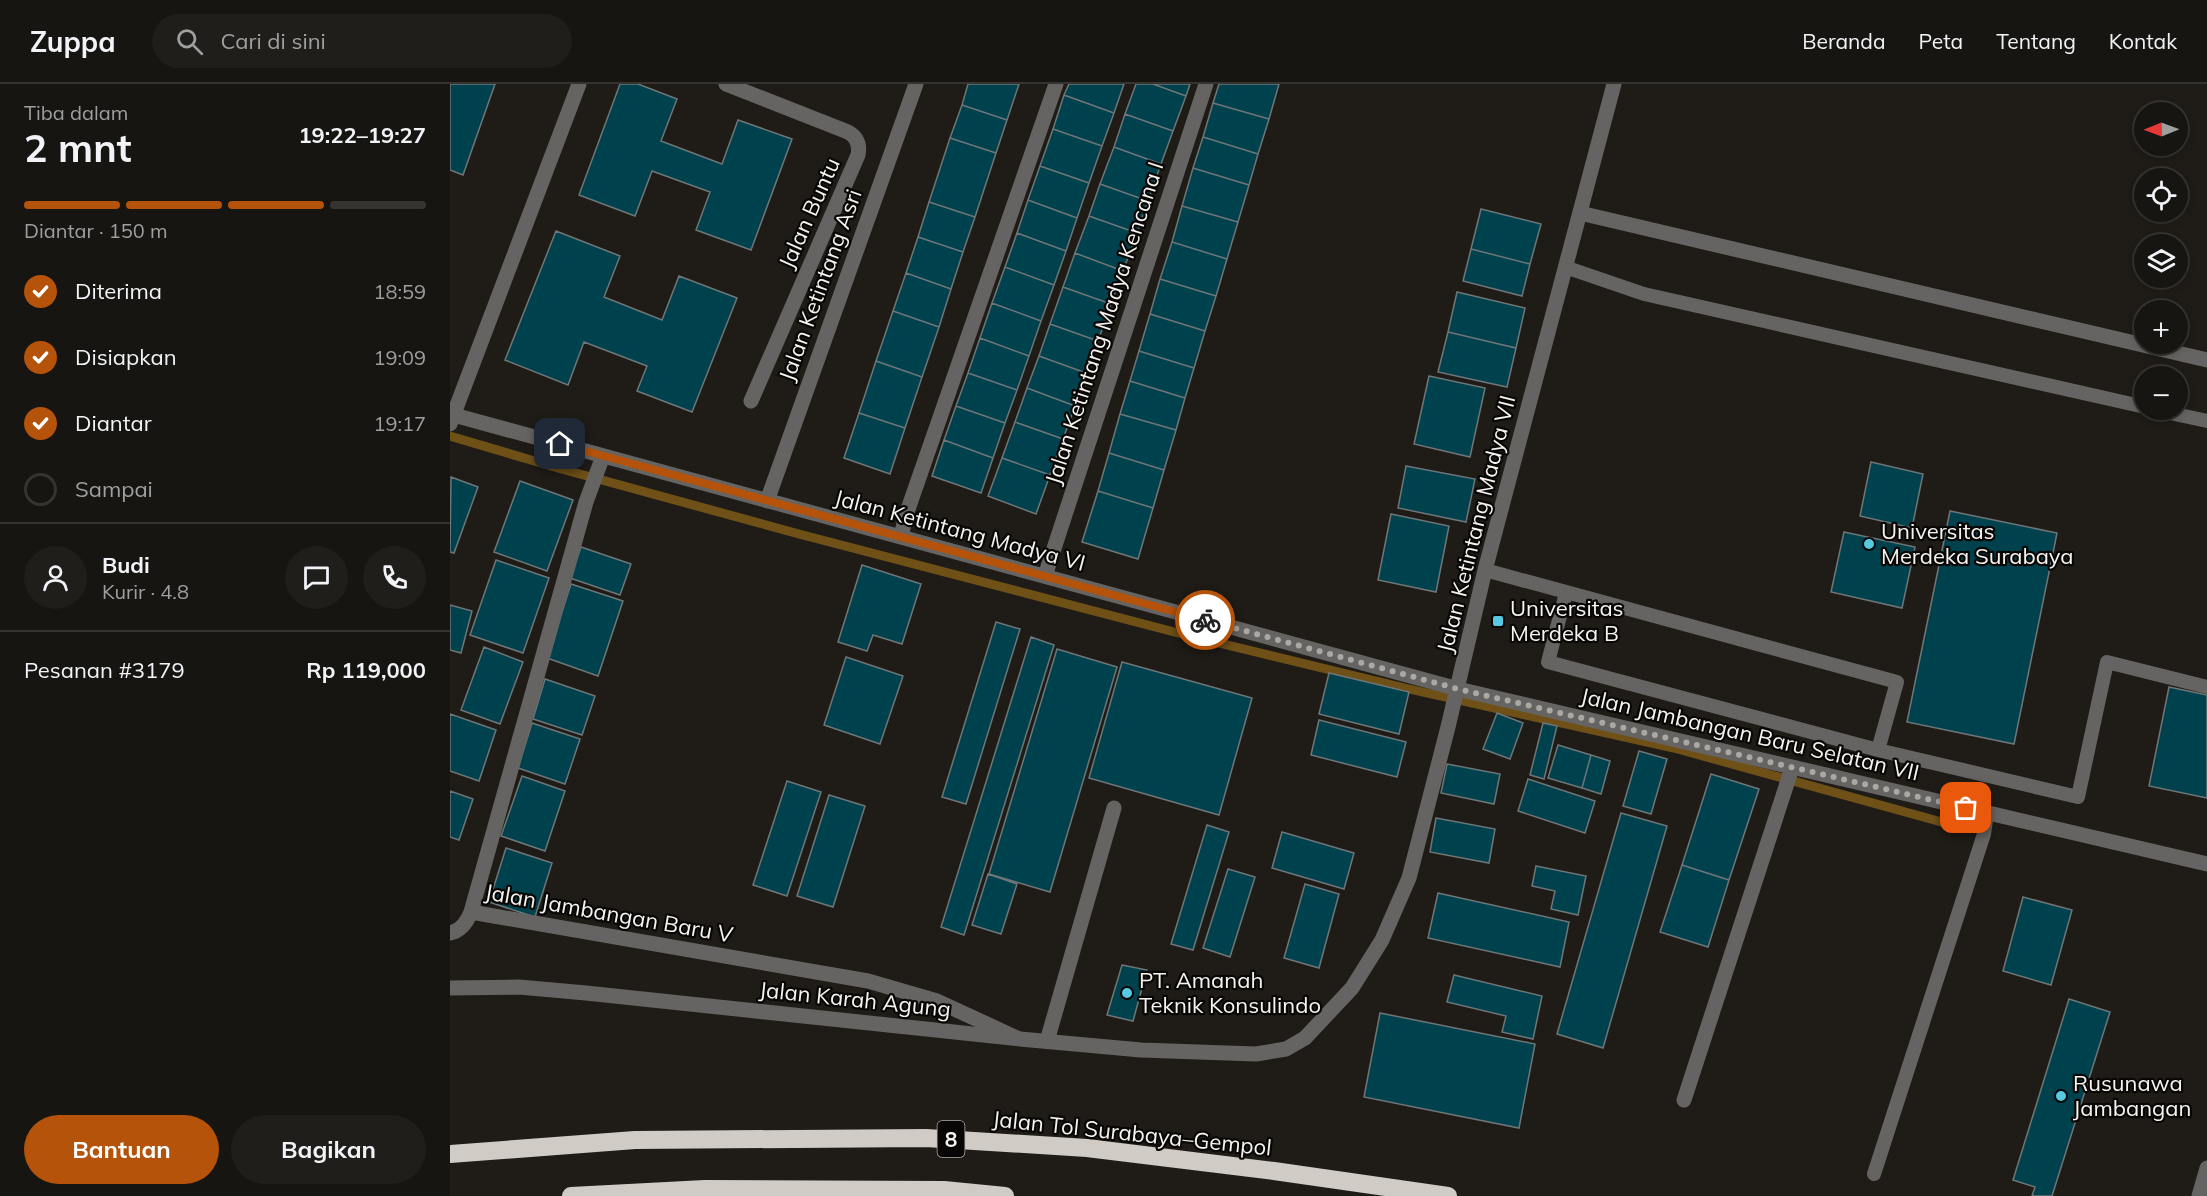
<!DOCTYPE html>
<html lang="id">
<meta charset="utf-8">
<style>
:root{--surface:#171511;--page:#201e1a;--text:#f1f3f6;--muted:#9e9f9f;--line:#363431;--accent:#b45309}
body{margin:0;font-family:Mulish,sans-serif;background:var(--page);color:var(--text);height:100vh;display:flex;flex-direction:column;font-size:22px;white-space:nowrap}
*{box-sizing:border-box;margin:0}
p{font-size:20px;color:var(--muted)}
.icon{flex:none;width:33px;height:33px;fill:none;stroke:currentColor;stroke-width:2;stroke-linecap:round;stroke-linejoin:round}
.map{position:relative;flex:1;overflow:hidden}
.drawer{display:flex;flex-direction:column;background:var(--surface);width:450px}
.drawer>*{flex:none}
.needle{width:39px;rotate:269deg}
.fabs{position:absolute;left:1684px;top:18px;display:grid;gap:12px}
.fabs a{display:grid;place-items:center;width:54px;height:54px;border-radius:50%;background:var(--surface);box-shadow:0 3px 9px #0003,0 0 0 2px var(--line);font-size:30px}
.pin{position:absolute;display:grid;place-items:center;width:51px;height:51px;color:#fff;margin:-26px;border-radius:12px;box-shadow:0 3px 9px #0006}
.courier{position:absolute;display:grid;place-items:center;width:60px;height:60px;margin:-30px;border:4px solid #b45309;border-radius:50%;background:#fff;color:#222;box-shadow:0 2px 8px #0007}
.summary em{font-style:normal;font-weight:700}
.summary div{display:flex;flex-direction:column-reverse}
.summary{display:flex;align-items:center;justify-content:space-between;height:102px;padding:0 24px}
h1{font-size:39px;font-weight:700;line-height:45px}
.bar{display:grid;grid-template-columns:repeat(4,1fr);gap:9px 6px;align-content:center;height:72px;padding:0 24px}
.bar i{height:8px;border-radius:4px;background:var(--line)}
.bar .active{background:var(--accent)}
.bar p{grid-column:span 4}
.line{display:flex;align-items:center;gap:15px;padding:0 24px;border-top:2px solid var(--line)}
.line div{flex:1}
.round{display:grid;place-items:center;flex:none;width:63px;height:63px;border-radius:32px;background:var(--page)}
ol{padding:0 24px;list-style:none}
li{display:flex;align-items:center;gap:18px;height:66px}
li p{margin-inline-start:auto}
li .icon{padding:6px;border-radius:50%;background:var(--accent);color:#fff;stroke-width:4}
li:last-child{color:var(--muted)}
li i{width:33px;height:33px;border:3px solid var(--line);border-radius:50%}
.primary-button{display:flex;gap:12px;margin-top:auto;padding:12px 24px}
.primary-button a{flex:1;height:69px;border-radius:36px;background:var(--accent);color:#fff;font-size:24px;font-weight:700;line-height:69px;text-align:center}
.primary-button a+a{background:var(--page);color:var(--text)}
header{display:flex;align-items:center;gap:36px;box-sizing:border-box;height:84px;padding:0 30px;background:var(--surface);border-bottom:2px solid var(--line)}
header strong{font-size:28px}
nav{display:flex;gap:33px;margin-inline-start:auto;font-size:21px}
.search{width:420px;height:54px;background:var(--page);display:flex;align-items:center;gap:15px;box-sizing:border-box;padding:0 21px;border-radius:33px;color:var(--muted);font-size:22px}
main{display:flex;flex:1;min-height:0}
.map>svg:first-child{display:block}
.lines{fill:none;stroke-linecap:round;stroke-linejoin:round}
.stream{stroke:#6f5117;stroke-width:9}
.building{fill:#00414e;stroke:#6e7678;stroke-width:1.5}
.service{stroke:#666462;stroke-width:14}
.minor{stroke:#666462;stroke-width:15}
.tertiary{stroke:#666462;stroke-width:15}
.motorway{stroke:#d0cbc5;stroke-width:18}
.done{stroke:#aba8a4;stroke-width:6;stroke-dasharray:0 10.8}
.route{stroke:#b45309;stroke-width:8}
.poi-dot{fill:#58c9e3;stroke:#080705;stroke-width:2}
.labels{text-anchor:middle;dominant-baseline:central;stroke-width:4.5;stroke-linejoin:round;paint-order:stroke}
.shield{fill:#080705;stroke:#afacaa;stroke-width:1.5}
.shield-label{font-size:21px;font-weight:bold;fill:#f6f3f0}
.street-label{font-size:22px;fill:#f6f3f0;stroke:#080705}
.poi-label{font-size:22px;fill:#f6f3f0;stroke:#080705;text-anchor:start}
</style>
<header>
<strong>Zuppa</strong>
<div class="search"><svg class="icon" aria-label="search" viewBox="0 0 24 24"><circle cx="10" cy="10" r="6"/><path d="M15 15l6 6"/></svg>Cari di sini</div>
<nav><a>Beranda</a><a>Peta</a><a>Tentang</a><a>Kontak</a></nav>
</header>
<main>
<section class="drawer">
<div class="summary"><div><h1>2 mnt</h1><p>Tiba dalam</p></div><em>19:22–19:27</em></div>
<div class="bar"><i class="active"></i><i class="active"></i><i class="active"></i><i></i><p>Diantar · 150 m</p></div>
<ol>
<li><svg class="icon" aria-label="check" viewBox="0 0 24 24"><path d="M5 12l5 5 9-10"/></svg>Diterima<p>18:59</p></li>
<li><svg class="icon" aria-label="check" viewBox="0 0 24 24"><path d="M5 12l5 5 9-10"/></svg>Disiapkan<p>19:09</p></li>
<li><svg class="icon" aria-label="check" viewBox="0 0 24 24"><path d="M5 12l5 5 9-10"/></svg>Diantar<p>19:17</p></li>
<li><i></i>Sampai</li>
</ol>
<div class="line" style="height:108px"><a class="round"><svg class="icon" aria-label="person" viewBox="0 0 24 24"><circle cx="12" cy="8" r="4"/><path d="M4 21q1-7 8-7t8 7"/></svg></a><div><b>Budi</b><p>Kurir · 4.8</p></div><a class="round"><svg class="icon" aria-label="chat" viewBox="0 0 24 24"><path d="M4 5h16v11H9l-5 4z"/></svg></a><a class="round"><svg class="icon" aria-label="phone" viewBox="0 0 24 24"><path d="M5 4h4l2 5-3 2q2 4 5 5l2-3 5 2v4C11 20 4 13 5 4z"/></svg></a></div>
<div class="line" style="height:78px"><div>Pesanan #3179</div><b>Rp 119,000</b></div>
<div class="primary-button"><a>Bantuan</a><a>Bagikan</a></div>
</section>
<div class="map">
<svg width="1757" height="1112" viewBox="0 0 1757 1112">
<rect width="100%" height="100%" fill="#1f1c17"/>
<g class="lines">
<path class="stream" d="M0,352L108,384L349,450L732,550L959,605L1224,664L1506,742"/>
</g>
<path class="building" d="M0,0H45L13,91L0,86Z
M170,0H188L227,15L211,57L272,80L288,36L342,55L301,166L246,146L260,108L202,87L185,132L129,111Z
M518,0H569L557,36L512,21Z
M619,0H674L664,29L614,11Z
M686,0H703L736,12L723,47L675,30Z
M703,0H740L736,12Z
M769,0H829L819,35L763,19Z
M614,11L664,29L652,62L603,45Z
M763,19L819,35L808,70L753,53Z
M512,21L557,36L546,69L500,54Z
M675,30L723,47L711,80L664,63Z
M603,45L652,62L639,99L590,82Z
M753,53L808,70L799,101L743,84Z
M500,54L546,69L525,133L479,118Z
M664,63L711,80L698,117L650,100Z
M590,82L639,99L627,134L578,116Z
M743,84L799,101L788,138L732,122Z
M650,100L698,117L687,149L639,132Z
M578,116L627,134L616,167L567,149Z
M479,118L525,133L513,168L468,153Z
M732,122L788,138L777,175L722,158Z
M1031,125L1091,140L1080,180L1021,165Z
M639,132L687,149L673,187L625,169Z
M106,147L170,172L154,213L212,236L229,192L287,214L242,328L187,307L197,282L134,258L118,301L55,276Z
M567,149L616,167L604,201L555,183Z
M468,153L513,168L501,205L456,189Z
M722,158L777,175L766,212L710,195Z
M1021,165L1080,180L1072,212L1013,197Z
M625,169L673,187L661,220L613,203Z
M555,183L604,201L591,237L542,219Z
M456,189L501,205L489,243L443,227Z
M710,195L766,212L755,247L700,230Z
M613,203L661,220L648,257L600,240Z
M1007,208L1075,224L1066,264L998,248Z
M542,219L591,237L579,272L530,254Z
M443,227L489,243L472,293L426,277Z
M700,230L755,247L744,284L689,267Z
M600,240L648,257L636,289L589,272Z
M998,248L1066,264L1057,303L988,288Z
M530,254L579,272L567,306L518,289Z
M689,267L744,284L735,314L680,297Z
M589,272L636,289L625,322L577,304Z
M426,277L472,293L455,344L409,329Z
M518,289L567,306L555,339L506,322Z
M979,292L1035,304L1020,373L964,360Z
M680,297L735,314L726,346L670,330Z
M577,304L625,322L613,355L565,338Z
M506,322L555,339L543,374L494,356Z
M409,329L455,344L440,390L394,374Z
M670,330L726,346L714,386L659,369Z
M565,338L613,355L600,391L552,374Z
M494,356L543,374L531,409L482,392Z
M659,369L714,386L703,424L648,407Z
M552,374L600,391L586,430L538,412Z
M1421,378L1473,390L1462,444L1410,432Z
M956,382L1025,395L1016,438L948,424Z
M1,393L28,403L4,469L0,468Z
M70,397L123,416L97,487L44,468Z
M648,407L703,424L688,475L632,458Z
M1500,427L1607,449L1564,660L1457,638Z
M941,430L999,442L986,508L928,496Z
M1394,448L1465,463L1452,524L1381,508Z
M131,463L181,480L170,511L120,494Z
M46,476L99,494L73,569L20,551Z
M412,481L471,500L452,560L423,551L417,567L388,558Z
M121,500L173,517L148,592L97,574Z
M0,521L22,527L11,569L0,566Z
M546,538L570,545L516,720L492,713Z
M581,553L604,561L514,851L491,843Z
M34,563L73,578L50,640L11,626Z
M607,565L667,583L600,808L539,790Z
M396,573L453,592L430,660L374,641Z
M672,578L802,614L769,731L639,694Z
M879,589L959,608L949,650L869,630Z
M95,595L145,612L132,651L83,635Z
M1719,603L1757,611V714L1699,702Z
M1047,629L1073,639L1060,675L1033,665Z
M0,630L46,646L29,697L0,687Z
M869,636L956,658L947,693L861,671Z
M82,639L130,655L115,700L68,684Z
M1093,639L1107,642L1094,695L1080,691Z
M1108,661L1141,671L1132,704L1098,694Z
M1189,667L1217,675L1201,730L1173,722Z
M1141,671L1160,677L1151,710L1132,704Z
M997,680L1050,690L1044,720L991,709Z
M1261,690L1309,705L1279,796L1232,781Z
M72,692L115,707L95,767L51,752Z
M1078,695L1145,717L1135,749L1068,727Z
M337,697L371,708L337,812L303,801Z
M0,707L23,715L9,756L0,753Z
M379,711L415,722L383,823L347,812Z
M1171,729L1217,742L1153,964L1107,950Z
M986,734L1045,745L1039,779L980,768Z
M757,741L779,748L743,866L721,860Z
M832,748L904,769L894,805L822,784Z
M56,764L102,779L85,833L39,818Z
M1232,781L1279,796L1258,863L1210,848Z
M1086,782L1136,792L1128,831L1101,825L1105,807L1082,802Z
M778,785L805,793L780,873L753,864Z
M538,790L567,800L551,850L522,841Z
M855,800L889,810L869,884L834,874Z
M988,809L1119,838L1110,883L978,854Z
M1573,813L1622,826L1601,901L1553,887Z
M672,881L697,886L683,937L657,931Z
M1004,891L1092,912L1083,955L1052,948L1056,932L997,918Z
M1619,915L1660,928L1602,1112H1582L1585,1103L1563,1096Z
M930,929L1085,960L1069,1044L914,1013Z"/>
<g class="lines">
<path class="service" d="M1115,183L1194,210L1695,323
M1706,326L1757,337
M1035,486L1447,598L1428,666
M1116,509L1098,578L1428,666L1628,713L1657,578L1757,603
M1424,1090L1534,750L1537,729"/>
<path class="minor" d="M276,0L398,48C407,53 410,61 408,71L301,317
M1130,129L1757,276
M0,330L1008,605L1757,780
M0,340L129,0
M317,417L466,0
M451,453L456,431L606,0
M595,492L756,0
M21,828L418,897L487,917L567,954
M0,849C11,847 17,838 21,828L136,418L153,372
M597,957L664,724
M1234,1016L1342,684
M1749,1112L1757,1084"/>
<path class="tertiary" d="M0,904L69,903L136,909L570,955L691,966L806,970L836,965L855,954L902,904L932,856L959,794L998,643L1035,486L1164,0"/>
<path class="motorway" d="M0,1070L185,1056L476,1054L637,1064L824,1087L998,1112
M121,1112L255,1105L494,1106L555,1112"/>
</g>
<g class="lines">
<path class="done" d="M755,536L1008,605L1516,724"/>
<path class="route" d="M110,360L755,536"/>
</g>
<g class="poi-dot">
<circle cx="1419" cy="460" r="6"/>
<rect x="1042" y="531" width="12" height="12" rx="3"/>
<circle cx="677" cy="909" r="6"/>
<circle cx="1611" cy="1012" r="6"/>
</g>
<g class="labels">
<rect class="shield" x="487.5" y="1037" width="27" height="36" rx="4.5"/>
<g class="shield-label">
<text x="501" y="1055">8</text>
</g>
<g class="street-label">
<text transform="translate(359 129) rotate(-66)">Jalan Buntu</text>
<text transform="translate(370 201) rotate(-70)">Jalan Ketintang Asri</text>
<text transform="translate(654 239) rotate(-72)">Jalan Ketintang Madya Kencana I</text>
<text transform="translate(1026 440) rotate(-76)">Jalan Ketintang Madya VII</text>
<text transform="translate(510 446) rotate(15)">Jalan Ketintang Madya VI</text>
<text transform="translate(1300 650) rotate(13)">Jalan Jambangan Baru Selatan VII</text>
<text transform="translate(159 829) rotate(10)">Jalan Jambangan Baru V</text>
<text transform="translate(405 915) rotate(6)">Jalan Karah Agung</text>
<text transform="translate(682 1049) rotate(6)">Jalan Tol Surabaya–Gempol</text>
</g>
<g class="poi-label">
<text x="1431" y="447">Universitas<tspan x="1431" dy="25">Merdeka Surabaya</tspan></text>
<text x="1060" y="524">Universitas<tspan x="1060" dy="25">Merdeka B</tspan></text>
<text x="689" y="896">PT. Amanah<tspan x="689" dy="25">Teknik Konsulindo</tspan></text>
<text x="1623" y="999">Rusunawa<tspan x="1623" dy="25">Jambangan</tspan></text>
</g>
</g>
</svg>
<div class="fabs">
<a><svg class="needle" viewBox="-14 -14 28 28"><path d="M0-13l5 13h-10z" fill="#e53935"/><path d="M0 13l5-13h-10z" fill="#9e9f9f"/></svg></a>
<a><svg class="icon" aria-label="locate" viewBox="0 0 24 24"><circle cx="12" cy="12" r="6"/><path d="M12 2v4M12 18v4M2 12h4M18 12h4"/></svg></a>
<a><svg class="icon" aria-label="layers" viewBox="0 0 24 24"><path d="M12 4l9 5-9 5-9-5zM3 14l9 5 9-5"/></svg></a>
<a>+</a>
<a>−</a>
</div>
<div class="pin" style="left:1516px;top:724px;background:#ea580c"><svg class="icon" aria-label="bag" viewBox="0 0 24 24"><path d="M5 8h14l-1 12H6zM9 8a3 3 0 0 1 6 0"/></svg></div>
<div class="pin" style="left:110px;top:360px;background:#1f2937"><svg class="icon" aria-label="home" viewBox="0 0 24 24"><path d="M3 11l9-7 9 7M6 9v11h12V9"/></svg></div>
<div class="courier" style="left:755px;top:536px"><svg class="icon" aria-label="bike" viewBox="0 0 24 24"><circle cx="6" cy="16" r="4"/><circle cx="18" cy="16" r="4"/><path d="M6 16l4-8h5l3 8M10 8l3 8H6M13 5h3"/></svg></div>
</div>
</main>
